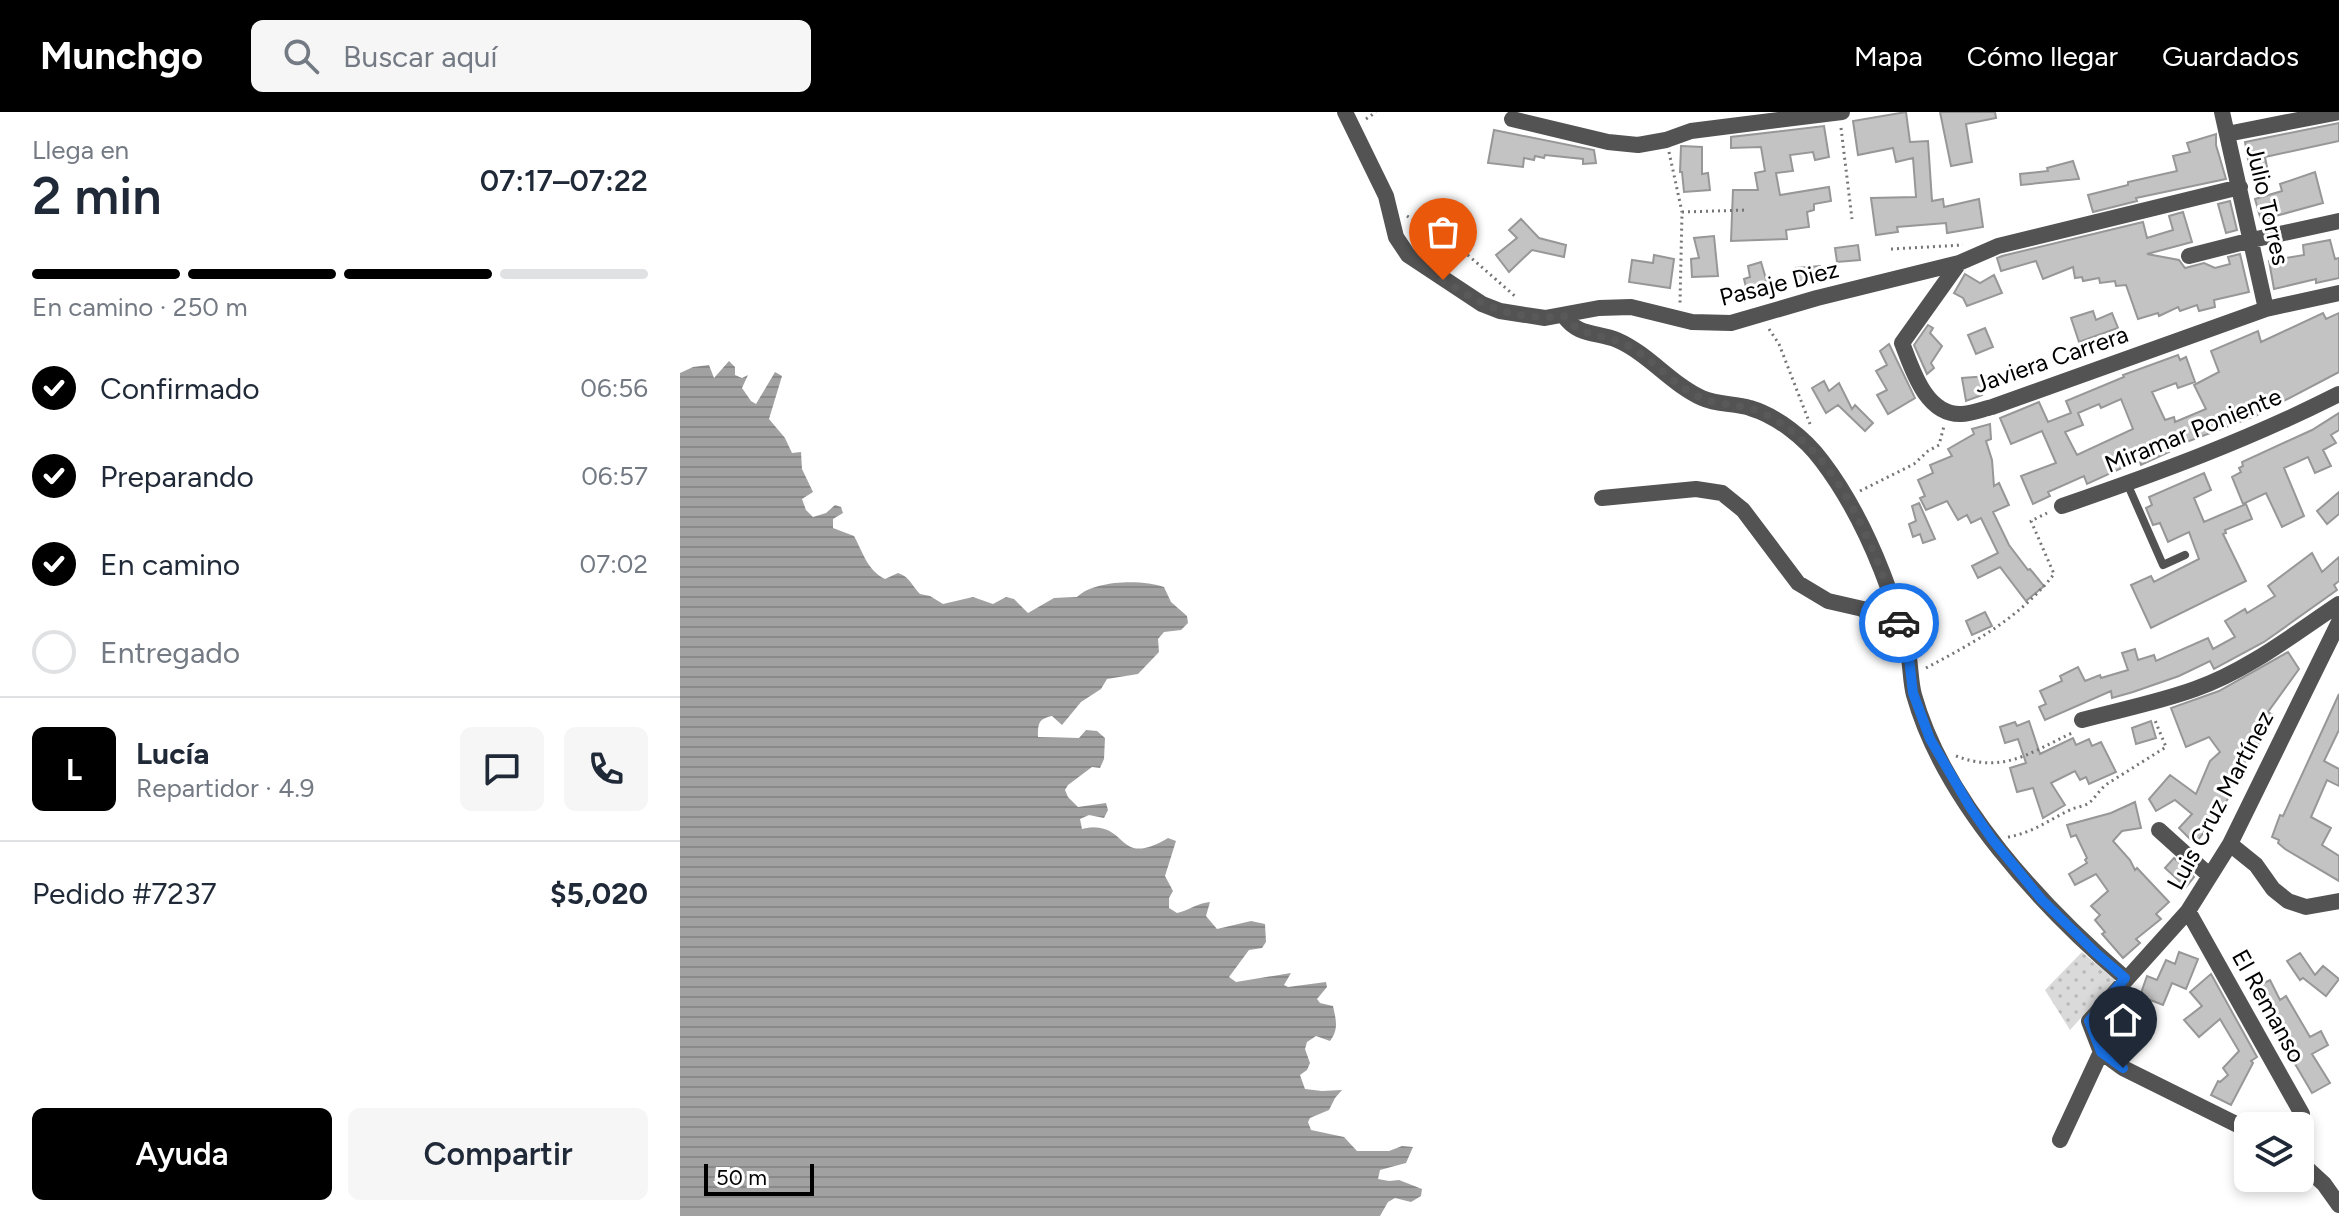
<!DOCTYPE html>
<html lang="es">
<meta charset="utf-8">
<style>
:root{--surface:#fff;--page:#f6f6f7;--text:#1f2937;--muted:#747a83;--line:#e0e1e3;--accent:#000}
body{margin:0;font-family:Figtree,sans-serif;background:var(--page);color:var(--text);height:100vh;display:flex;flex-direction:column;font-size:30px;white-space:nowrap}
*{box-sizing:border-box;margin:0}
p{font-size:26px;color:var(--muted)}
.icon{flex:none;width:44px;height:44px;fill:none;stroke:currentColor;stroke-width:2;stroke-linecap:round;stroke-linejoin:round}
.map{position:relative;flex:1;overflow:hidden}
.panel{display:flex;flex-direction:column;background:var(--surface);width:680px}
.panel>*{flex:none}
.fabs{position:absolute;left:1554px;top:1000px;display:grid;gap:16px}
.fabs a{display:grid;place-items:center;width:80px;height:80px;border-radius:12px;background:var(--surface);box-shadow:0 4px 12px #0003;font-size:40px}
.scale{position:absolute;left:24px;bottom:20px;width:110px;box-sizing:border-box;padding-left:8px;border:4px solid #000;border-top:0;font-size:22px;line-height:28px;white-space:nowrap;color:#000;-webkit-text-stroke:6px #fff;paint-order:stroke}
.pin{position:absolute;display:grid;place-items:center;width:68px;height:68px;color:#fff;margin:-82px -34px;border-radius:50% 50% 50% 0;rotate:-45deg;box-shadow:0 0 8px #0007}
.pin .icon{rotate:45deg}
.courier{position:absolute;display:grid;place-items:center;width:80px;height:80px;margin:-40px;border:6px solid #1a73e8;border-radius:50%;background:#fff;color:#222;box-shadow:0 2px 10px #0007}
.headline em{font-style:normal;font-weight:600}
.headline div{display:flex;flex-direction:column-reverse}
.headline{display:flex;align-items:center;justify-content:space-between;height:136px;padding:0 32px}
h1{font-size:52px;font-weight:600;line-height:60px}
.bar{display:grid;grid-template-columns:repeat(4,1fr);gap:12px 8px;align-content:center;height:96px;padding:0 32px}
.bar i{height:10px;border-radius:6px;background:var(--line)}
.bar .on{background:var(--accent)}
.bar p{grid-column:span 4}
.line{display:flex;align-items:center;gap:20px;padding:0 32px;border-top:2px solid var(--line)}
.line div{flex:1}
.round{display:grid;place-items:center;flex:none;width:84px;height:84px;border-radius:12px;background:var(--page)}
ol{padding:0 32px;list-style:none}
li{display:flex;align-items:center;gap:24px;height:88px}
li p{margin-inline-start:auto}
li .icon{padding:8px;border-radius:50%;background:var(--accent);color:#fff;stroke-width:4}
li:last-child{color:var(--muted)}
li i{width:44px;height:44px;border:4px solid var(--line);border-radius:50%}
.cta{display:flex;gap:16px;margin-top:auto;padding:16px 32px}
.cta a{flex:1;height:92px;border-radius:12px;background:var(--accent);color:#fff;font-size:32px;font-weight:600;line-height:92px;text-align:center}
.cta a+a{background:var(--page);color:var(--text)}
header{display:flex;align-items:center;gap:48px;box-sizing:border-box;height:112px;padding:0 40px;background:var(--accent);color:#fff}
header strong{font-size:38px}
nav{display:flex;gap:44px;margin-inline-start:auto;font-size:28px}
.search{width:560px;height:72px;background:var(--page);display:flex;align-items:center;gap:20px;box-sizing:border-box;padding:0 28px;border-radius:12px;color:var(--muted);font-size:30px}
main{display:flex;flex:1;min-height:0}
.map>svg:first-child{display:block}
.green{fill:url(#green-dots)}
.water{fill:url(#water-rules)}
.building{fill:#c3c3c3;stroke:#979797;stroke-width:2;fill-rule:evenodd}
.lines{fill:none;stroke-linecap:round;stroke-linejoin:round}
.path{stroke:#757575;stroke-width:3;stroke-dasharray:2 4;stroke-linecap:butt}
.lane{stroke:#535353;stroke-width:8}
.street{stroke:#535353;stroke-width:16}
.done{stroke:#595959;stroke-width:8;stroke-dasharray:0 14.4}
.route{stroke:#1a73e8;stroke-width:10}
.labels{text-anchor:middle;dominant-baseline:central;stroke-width:6;stroke-linejoin:round;paint-order:stroke}
.street-label{font-size:24px;fill:#000;stroke:#fff}
</style>
<header>
<strong>Munchgo</strong>
<div class="search"><svg class="icon" aria-label="search" viewBox="0 0 24 24"><circle cx="10" cy="10" r="6"/><path d="M15 15l6 6"/></svg>Buscar aquí</div>
<nav><a>Mapa</a><a>Cómo llegar</a><a>Guardados</a></nav>
</header>
<main>
<section class="panel">
<div class="headline"><div><h1>2 min</h1><p>Llega en</p></div><em>07:17–07:22</em></div>
<div class="bar"><i class="on"></i><i class="on"></i><i class="on"></i><i></i><p>En camino · 250 m</p></div>
<ol>
<li><svg class="icon" aria-label="check" viewBox="0 0 24 24"><path d="M5 12l5 5 9-10"/></svg>Confirmado<p>06:56</p></li>
<li><svg class="icon" aria-label="check" viewBox="0 0 24 24"><path d="M5 12l5 5 9-10"/></svg>Preparando<p>06:57</p></li>
<li><svg class="icon" aria-label="check" viewBox="0 0 24 24"><path d="M5 12l5 5 9-10"/></svg>En camino<p>07:02</p></li>
<li><i></i>Entregado</li>
</ol>
<div class="line" style="height:144px"><b class="round" style="background:var(--accent);color:#fff">L</b><div><b>Lucía</b><p>Repartidor · 4.9</p></div><a class="round"><svg class="icon" aria-label="chat" viewBox="0 0 24 24"><path d="M4 5h16v11H9l-5 4z"/></svg></a><a class="round"><svg class="icon" aria-label="phone" viewBox="0 0 24 24"><path d="M5 4h4l2 5-3 2q2 4 5 5l2-3 5 2v4C11 20 4 13 5 4z"/></svg></a></div>
<div class="line" style="height:104px"><div>Pedido #7237</div><b>$5,020</b></div>
<div class="cta"><a>Ayuda</a><a>Compartir</a></div>
</section>
<div class="map">
<svg width="1659" height="1104" viewBox="0 0 1659 1104">
<defs>
<pattern id="green-dots" width="8" height="8" patternUnits="userSpaceOnUse" patternTransform="scale(2)"><rect width="8" height="8" fill="#dadada"/><path d="M2 2h.1M6 6h.1" fill="none" stroke="#b9b9b9" stroke-width="1.8" stroke-linecap="round"/></pattern>
<pattern id="water-rules" width="6" height="5" patternUnits="userSpaceOnUse" patternTransform="scale(2)"><rect width="6" height="5" fill="#a1a1a1"/><path d="M0 2.5h6" fill="none" stroke="#898989"/></pattern>
</defs>
<rect width="100%" height="100%" fill="#fff"/>
<path class="green" d="M1402,840L1435,868L1390,918L1365,878Z"/>
<path class="water" d="M49,249L55,255V263L62,266L68,263L62,276L71,289L76,292L95,260L102,264L89,307L105,326L112,341L121,340L122,357L133,380L122,387L126,398L133,405L146,401L155,393L161,395L163,401L153,407V416L174,424C183,440 187,458 205,467L218,461C230,465 232,474 240,482L250,484L263,492L293,485L313,492L326,485L334,487L348,501L374,486L397,485C414,468 462,467 484,475L491,490L507,504L508,511L501,518L484,520L478,527L479,540L458,562L427,567L421,577L401,590L382,613L372,604C358,607 358,612 358,625L399,626L406,618L417,619L425,626L424,647L420,656L412,655L388,673L385,678L388,685L398,695L426,691L428,698L424,706L409,703L400,707L402,717C450,706 434,758 488,726L496,729L485,764L493,779L489,786V796L497,801C510,798 517,791 530,790L526,804L537,817L571,809L585,812L586,830L582,836L569,838L549,865L556,870L611,861L604,873L608,875L646,870L647,875L637,887L640,891L653,894C656,908 659,917 650,929L636,924L627,930L625,937L630,951L627,958L620,963L625,977L642,979L662,978L655,986L649,998L630,1006L628,1010L631,1018L664,1025L677,1039H709L722,1034L733,1035L726,1051L700,1058L698,1067L709,1069L719,1068L742,1077L741,1084L731,1090L715,1086L708,1090L700,1104H0V261L13,255L29,253L34,266Z"/>
<path class="building" d="M1226,0L1230,30L1248,29L1252,89L1263,87L1264,95L1299,87L1303,115L1267,121L1266,111L1217,115L1218,120L1196,123L1191,86L1236,85L1233,46L1216,50L1213,36L1178,43L1173,9Z
M1260,0H1315L1316,6L1286,12L1292,50L1271,54Z
M1659,11V29L1585,45L1587,55L1570,58L1565,30Z
M1144,14L1149,45L1135,48L1133,40L1110,43L1113,59L1096,61L1100,83L1149,75L1151,89L1134,92V98L1127,100L1129,115L1106,118L1107,127L1051,129L1053,78H1078L1075,61L1085,59L1081,35L1051,36V25Z
M814,18L914,38L916,51L903,52V47L865,43L864,46L855,44L854,48L844,46L843,55L808,51Z
M1536,22V33L1546,67L1456,86L1457,89L1413,100L1408,83L1448,73V70L1497,59L1493,44L1510,40L1507,31Z
M1001,34L1022,35V62L1028,61L1030,78L1004,80L1002,60H1000Z
M1393,49L1399,67L1341,73L1340,62L1368,59L1367,56Z
M1635,60L1643,91L1581,108L1575,87L1602,79L1600,72Z
M1550,89L1557,118L1546,121L1538,92Z
M1503,100L1512,130L1467,142L1499,148L1505,156L1524,151L1535,156L1550,152L1548,145L1560,142L1569,180L1534,188L1535,195L1519,199L1517,193L1500,199L1498,195L1479,204L1478,201L1458,207L1446,173L1436,174L1435,169L1420,171L1419,166L1403,169L1402,165L1395,166L1393,155L1363,167L1356,149L1321,159L1317,146L1322,144L1463,110L1467,126L1493,118L1489,104Z
M841,107L859,126L886,133L884,145L852,138L829,160L816,143L837,126L829,118Z
M1034,124L1038,164L1012,165L1011,147L1019,146L1014,126Z
M1650,128L1655,147L1659,146V166L1636,171V167L1594,177L1589,149L1624,143L1623,133Z
M1178,133L1180,148L1157,150L1155,136Z
M974,143L994,147L990,176L949,170L952,148L973,151Z
M1081,150L1089,177L1068,183L1064,167L1070,165L1068,154Z
M1140,154L1142,170L1118,172L1116,156Z
M1285,162L1300,171L1314,163L1322,181L1287,194L1283,186L1274,181Z
M1413,199L1416,208L1432,201L1438,216L1399,230L1391,206Z
M1643,201L1646,207L1659,201V260L1575,304L1488,337L1489,340L1461,353L1459,348L1407,372L1404,364L1368,380L1370,384L1353,392L1341,364L1376,351L1362,319L1331,332L1320,306L1359,290L1368,310L1391,301L1386,289L1444,265L1443,263L1498,243L1500,248L1506,245L1515,270L1498,276L1496,271L1472,280L1485,308L1494,305L1495,310L1526,297L1514,273L1539,260L1531,239L1578,219L1581,230ZM1441,287L1453,317L1397,343L1385,320L1403,313L1398,301L1419,292L1421,296Z
M1248,213L1253,216L1250,221L1262,234L1251,251L1254,256L1247,262L1234,233Z
M1305,216L1313,235L1296,242L1288,223Z
M1209,232L1235,286L1208,302L1197,283L1207,278L1196,259L1207,253L1200,239Z
M1308,264V277L1301,278L1302,283L1286,289L1282,266Z
M1144,269L1149,279L1159,271L1172,297L1175,293L1193,311L1185,319L1158,293L1146,301L1132,276Z
M1659,301V318L1651,323L1656,331L1643,338L1651,354L1635,361L1628,345L1604,356L1624,404L1602,415L1586,381L1563,392L1552,365L1561,360L1559,356L1563,354L1562,350L1632,318Z
M1310,312L1311,327L1306,329L1312,348L1314,374L1319,371L1329,393L1313,400L1329,433L1348,458L1350,457L1364,474L1346,489L1320,455L1298,466L1292,454L1318,441L1301,406L1291,411L1287,403L1278,408L1267,389L1246,398L1240,386L1245,384L1238,368L1253,361L1250,353L1272,344L1268,337L1294,322L1292,317Z
M1524,361L1531,378L1514,386L1524,410L1566,392L1572,407L1545,418L1546,421L1543,422L1566,469L1471,516L1451,473L1471,464L1474,470L1519,447L1509,420L1488,430L1480,411L1473,413L1466,396L1472,393L1469,385Z
M1659,380V402L1647,412L1637,399Z
M1239,391L1255,427L1243,431L1240,422L1233,425L1229,412L1236,409L1232,394Z
M1632,441L1642,460L1659,445V469L1654,473L1657,478L1584,530L1534,557L1530,549L1499,564L1453,580L1432,586L1431,579L1365,608L1359,595L1366,592L1360,579L1382,569L1380,564L1398,555L1405,569L1420,563L1421,566L1448,558L1442,541L1455,537L1458,548L1474,543L1476,549L1528,526L1533,537L1555,525L1545,509L1565,497L1567,501L1595,484L1588,474Z
M1305,500L1312,514L1292,523L1286,509Z
M1608,540L1619,557L1588,600L1593,603L1576,638L1553,663L1558,668L1546,681L1550,683L1543,695L1515,732L1499,716L1512,702L1495,688L1476,699L1469,687L1490,663L1516,682L1530,649L1540,640L1529,625L1506,635L1491,596L1539,579Z
M1659,582V618L1644,649L1659,657V674L1647,668L1631,705L1651,716L1642,733L1659,744V769L1605,737L1598,731L1599,728L1592,725L1600,703L1603,704Z
M1349,609L1360,642L1393,626L1396,633L1409,627L1412,634L1421,630L1436,660L1409,672L1406,665L1400,668L1395,659L1371,671L1385,693L1363,706L1353,676L1337,680L1330,656L1346,651L1338,627L1325,631L1320,615L1335,610L1337,614Z
M1471,609L1476,626L1456,632L1452,616Z
M1455,690L1461,716L1442,719L1433,729L1450,748L1455,758L1457,756L1489,790L1476,802L1481,807L1456,827L1460,831L1443,846L1422,822L1425,820L1415,808L1420,803L1411,794L1428,779L1416,762L1395,773L1389,762L1407,751L1405,748L1407,746L1396,723L1391,725L1387,713L1431,701Z
M1494,746L1514,765L1506,775L1485,756Z
M1499,840L1518,847L1506,877L1492,871L1483,893L1460,884L1467,864L1477,868L1486,848L1495,852Z
M1620,841L1635,863L1643,854L1659,867L1646,884L1623,866L1620,868L1607,849Z
M1531,862L1577,945L1571,949L1573,951L1551,993L1531,983L1538,969L1540,970L1548,963L1543,956L1559,939L1540,907L1519,925L1504,908L1522,894L1510,880Z
M1590,868L1600,888L1606,884L1630,925L1641,919L1648,933L1632,942L1650,971L1632,981L1590,909L1576,875Z
M1448,883L1468,903L1457,929L1429,918L1437,898L1441,900Z"/>
<g class="lines">
<path class="path" d="M686,7L696,0
M1161,16L1172,107
M989,40L1002,100L1000,191
M1002,100L1068,98
M727,104L789,144L836,185
M1211,137L1283,133
M1089,217L1099,232L1130,312
M1180,379L1234,352L1248,339L1259,333L1264,314
M1246,556C1293,531 1340,506 1374,462L1351,409L1367,401
M1276,644C1324,662 1349,641 1392,621
M1328,725C1353,721 1370,707 1392,697C1397,695 1406,694 1410,690C1416,685 1420,677 1427,672L1486,635L1474,606"/>
<path class="lane" d="M1447,371L1483,453L1505,443"/>
<path class="street" d="M665,0L706,84L716,125L728,143L802,192L820,199L865,206L919,196L951,195L1012,210L1051,211L1137,186L1279,151
M1542,0L1586,197
M832,7L928,30L958,33L986,28L1011,19L1162,0
M1547,22L1659,0
M1560,75L1318,134L1279,151L1222,231C1232,256 1245,303 1281,302C1291,302 1303,297 1312,295L1586,197L1659,181
M1509,144L1572,128L1659,109
M884,204C897,224 918,220 937,228C969,242 991,272 1022,286C1037,293 1055,291 1070,296C1097,304 1125,326 1142,349C1183,403 1209,470 1227,535C1231,551 1230,568 1234,583C1264,690 1363,796 1445,866
M922,386L1016,377L1042,381L1063,398L1118,471L1148,489L1183,497L1207,525L1228,538
M1382,394C1478,361 1568,328 1659,282
M1402,608C1439,598 1479,590 1515,577C1567,559 1614,522 1659,492
M1479,718L1530,764
M1550,732L1576,753L1593,777L1608,789L1626,795L1659,789
M1508,799L1622,1002L1619,1014
M1568,1018L1443,956L1421,940L1409,909L1508,799L1550,732L1659,510
M1380,1028L1421,940
M1620,1050L1644,1072L1659,1093"/>
</g>
<g class="lines">
<path class="done" d="M763,168C805,195 833,209 884,204C899,226 928,222 949,234C975,249 996,276 1024,287C1043,294 1064,292 1083,301C1158,337 1195,436 1219,511"/>
<path class="route" d="M1219,511L1228,538L1233,581L1250,627L1290,695L1312,727L1362,788L1416,841L1445,866L1409,909L1421,940L1443,956"/>
</g>
<g class="labels">
<g class="street-label">
<text transform="translate(1588 93) rotate(77)">Julio Torres</text>
<text transform="translate(1099 171) rotate(-14)">Pasaje Diez</text>
<text transform="translate(1371 247) rotate(-19)">Javiera Carrera</text>
<text transform="translate(1513 318) rotate(-22)">Miramar Poniente</text>
<text transform="translate(1540 688) rotate(-62)">Luis Cruz Martínez</text>
<text transform="translate(1589 894) rotate(61)">El Remanso</text>
</g>
</g>
</svg>
<div class="fabs">
<a><svg class="icon" aria-label="layers" viewBox="0 0 24 24"><path d="M12 4l9 5-9 5-9-5zM3 14l9 5 9-5"/></svg></a>
</div>
<div class="scale">50 m</div>
<div class="pin" style="left:763px;top:168px;background:#ea580c"><svg class="icon" aria-label="bag" viewBox="0 0 24 24"><path d="M5 8h14l-1 12H6zM9 8a3 3 0 0 1 6 0"/></svg></div>
<div class="pin" style="left:1443px;top:956px;background:#1f2937"><svg class="icon" aria-label="home" viewBox="0 0 24 24"><path d="M3 11l9-7 9 7M6 9v11h12V9"/></svg></div>
<div class="courier" style="left:1219px;top:511px"><svg class="icon" aria-label="car" viewBox="0 0 24 24"><path d="M5 17H2v-5l4-1 3-4h7l3 4 3 1v5h-3M9 17h6M6 11h13"/><circle cx="7" cy="17" r="2"/><circle cx="17" cy="17" r="2"/></svg></div>
</div>
</main>
